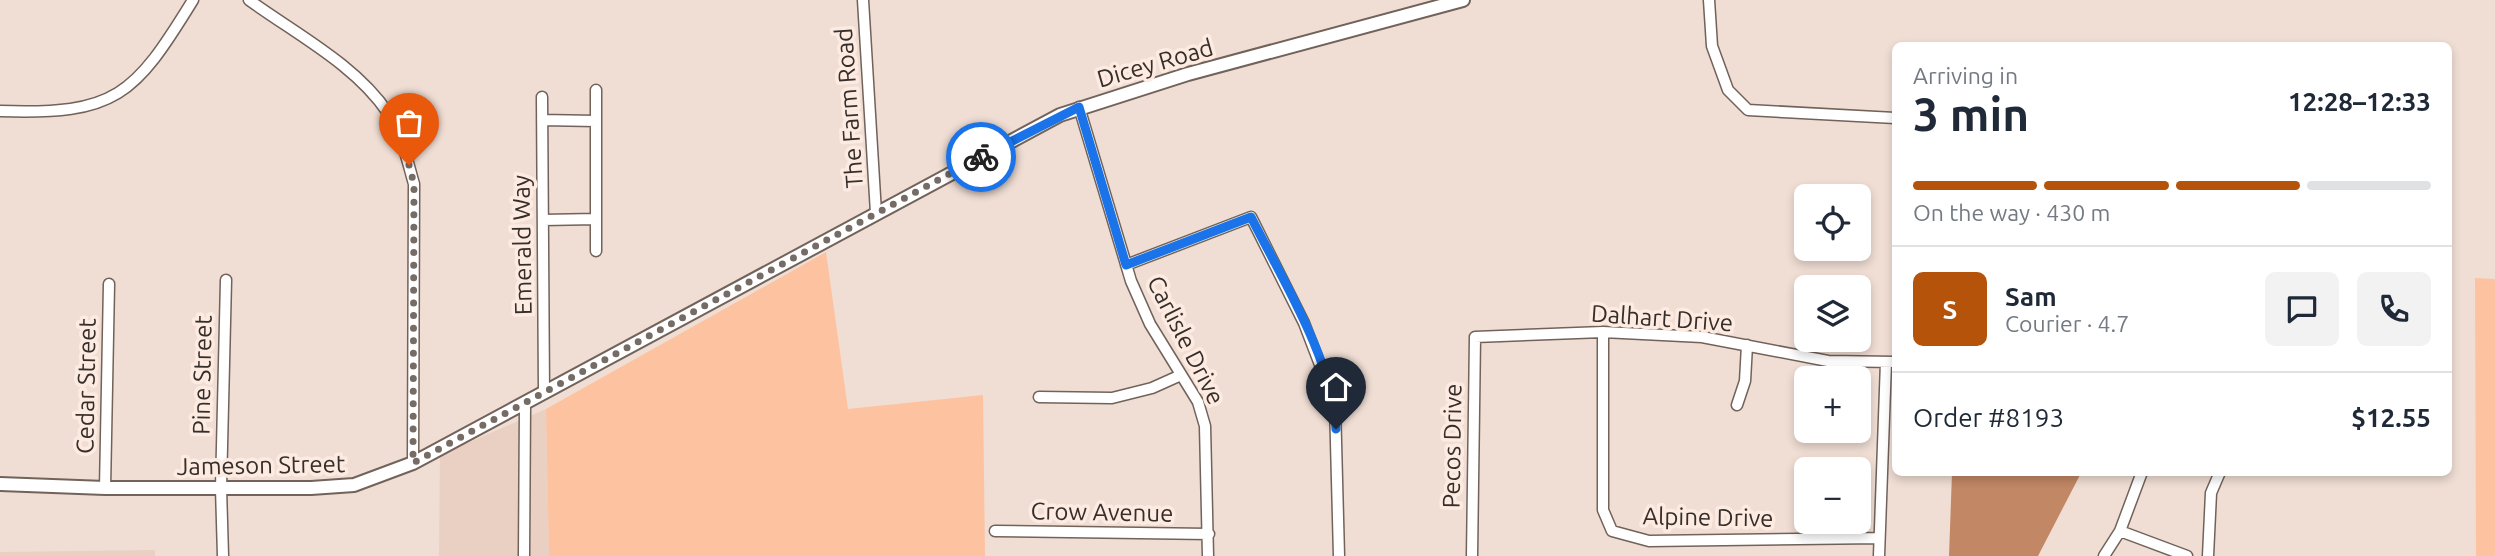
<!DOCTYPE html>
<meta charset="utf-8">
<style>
:root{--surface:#fff;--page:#f2f2f3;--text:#1f2937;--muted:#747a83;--line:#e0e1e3;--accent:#b45309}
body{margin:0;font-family:Ubuntu,sans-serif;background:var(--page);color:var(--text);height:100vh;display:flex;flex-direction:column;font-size:26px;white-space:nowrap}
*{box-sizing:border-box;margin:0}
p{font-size:23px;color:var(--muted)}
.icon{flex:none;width:38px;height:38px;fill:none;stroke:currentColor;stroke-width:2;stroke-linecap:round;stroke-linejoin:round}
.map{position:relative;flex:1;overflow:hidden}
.panel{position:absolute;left:1892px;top:42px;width:560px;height:434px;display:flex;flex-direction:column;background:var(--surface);border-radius:10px;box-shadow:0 4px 10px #0003}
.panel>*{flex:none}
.buttons{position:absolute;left:1794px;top:184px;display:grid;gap:14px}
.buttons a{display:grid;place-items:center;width:77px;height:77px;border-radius:10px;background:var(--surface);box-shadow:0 4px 10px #0003;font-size:35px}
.pin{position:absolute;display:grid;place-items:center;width:60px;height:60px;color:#fff;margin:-72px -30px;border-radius:50% 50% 50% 0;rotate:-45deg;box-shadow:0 0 7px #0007}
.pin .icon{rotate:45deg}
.courier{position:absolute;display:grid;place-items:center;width:70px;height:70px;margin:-35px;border:5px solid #1a73e8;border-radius:50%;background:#fff;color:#222;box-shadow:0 2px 9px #0007}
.headline em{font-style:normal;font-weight:700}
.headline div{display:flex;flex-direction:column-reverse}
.headline{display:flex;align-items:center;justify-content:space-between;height:119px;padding:0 21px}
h1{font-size:46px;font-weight:700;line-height:52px}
.bar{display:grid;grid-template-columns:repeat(4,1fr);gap:10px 7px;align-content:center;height:84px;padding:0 21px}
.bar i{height:9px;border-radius:5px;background:var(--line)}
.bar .on{background:var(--accent)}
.bar p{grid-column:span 4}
.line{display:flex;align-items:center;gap:18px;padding:0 21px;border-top:2px solid var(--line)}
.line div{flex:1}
.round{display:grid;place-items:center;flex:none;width:74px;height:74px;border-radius:10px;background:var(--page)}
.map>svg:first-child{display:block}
.built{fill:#e9d0c2}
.green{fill:#fdc2a0}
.water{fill:#c28765}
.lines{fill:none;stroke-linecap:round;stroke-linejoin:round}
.minor-casing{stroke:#71625a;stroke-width:13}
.tertiary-casing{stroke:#71625a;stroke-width:16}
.minor{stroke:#fff;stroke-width:10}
.tertiary{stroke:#fff;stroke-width:12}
.done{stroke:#766c66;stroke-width:7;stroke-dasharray:0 12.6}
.route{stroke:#1a73e8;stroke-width:9}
.labels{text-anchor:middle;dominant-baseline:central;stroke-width:7;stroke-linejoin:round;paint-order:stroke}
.street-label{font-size:24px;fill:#352e2a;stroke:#fdebe1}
</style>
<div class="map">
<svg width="2495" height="556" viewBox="0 0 2495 556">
<rect width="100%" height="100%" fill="#f0ded4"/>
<path class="built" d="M546,409L549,556H439L440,455Z
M155,550V556H0V552Z"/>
<path class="green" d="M826,252L848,409L983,395L985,556H549L546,409Z
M2475,278L2495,279V556H2476Z"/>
<path class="water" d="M1952,473V472L2081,473L2038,556H1949Z"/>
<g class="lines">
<g class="minor-casing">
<path id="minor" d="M249,0C296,34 356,65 388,113C402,134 407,160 414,184L413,463
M863,0L876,213
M1709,0L1712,46L1728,90L1748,110L1895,118
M542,97L544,392
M1079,107L1131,281L1150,324L1198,402L1205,426L1208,556
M0,111C116,115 134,96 193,0
M542,120L596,121
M543,220L596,219
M596,251V90
M1126,265L1251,217L1304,323L1335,404L1339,556
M1603,332V510L1612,531L1649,541L1879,538
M1039,397L1112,398L1152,388L1181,375
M1737,405L1745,381L1747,345
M105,488L109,284
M995,531L1209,534
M2120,531L2187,556
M223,556L221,488L226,280
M524,556L525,405
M1472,556L1475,337L1603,332L1702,337L1828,361L1895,362
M1879,556L1886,362
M2104,556L2120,531L2142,472
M2208,556L2211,493L2220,472"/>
</g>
<g class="tertiary-casing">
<path id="tertiary" d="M0,484L105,488H311L354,485L413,463L1060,115L1188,74L1463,0"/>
</g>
<use href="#minor" class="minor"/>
<use href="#tertiary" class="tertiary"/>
</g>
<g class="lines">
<path class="done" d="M409,165L414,184L413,463L981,157"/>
<path class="route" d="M981,157L1079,107L1126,265L1251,217C1281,277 1334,362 1336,429"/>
</g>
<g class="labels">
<g class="street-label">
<text transform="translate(1155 63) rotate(-16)">Dicey Road</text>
<text transform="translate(849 108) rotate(-94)">The Farm Road</text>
<text transform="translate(522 245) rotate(-91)">Emerald Way</text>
<text transform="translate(1662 318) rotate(4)">Dalhart Drive</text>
<text transform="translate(1186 340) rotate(63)">Carlisle Drive</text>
<text transform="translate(202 375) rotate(-89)">Pine Street</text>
<text transform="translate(86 386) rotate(-89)">Cedar Street</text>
<text transform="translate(1452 446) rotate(-89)">Pecos Drive</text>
<text transform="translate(261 465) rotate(-1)">Jameson Street</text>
<text transform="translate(1102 512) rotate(1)">Crow Avenue</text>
<text transform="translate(1708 517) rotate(1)">Alpine Drive</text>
</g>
</g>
</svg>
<div class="buttons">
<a><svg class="icon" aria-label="locate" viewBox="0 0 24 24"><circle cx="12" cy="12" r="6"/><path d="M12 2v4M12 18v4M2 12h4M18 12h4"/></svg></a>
<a><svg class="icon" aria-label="layers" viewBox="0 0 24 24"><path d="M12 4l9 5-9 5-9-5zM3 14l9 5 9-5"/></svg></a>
<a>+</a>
<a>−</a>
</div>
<div class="pin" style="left:409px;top:165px;background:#ea580c"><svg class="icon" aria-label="bag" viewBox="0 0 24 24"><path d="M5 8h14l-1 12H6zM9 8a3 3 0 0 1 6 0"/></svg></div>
<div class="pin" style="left:1336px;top:429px;background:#1f2937"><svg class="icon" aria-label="home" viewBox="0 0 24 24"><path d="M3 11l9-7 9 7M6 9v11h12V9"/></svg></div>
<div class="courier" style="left:981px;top:157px"><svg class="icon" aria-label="bike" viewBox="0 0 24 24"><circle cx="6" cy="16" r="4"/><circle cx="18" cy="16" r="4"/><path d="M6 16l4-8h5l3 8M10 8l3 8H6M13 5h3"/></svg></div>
<section class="panel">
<div class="headline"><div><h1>3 min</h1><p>Arriving in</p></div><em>12:28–12:33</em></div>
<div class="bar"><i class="on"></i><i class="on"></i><i class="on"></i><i></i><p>On the way · 430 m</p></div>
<div class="line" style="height:126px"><b class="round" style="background:var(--accent);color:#fff">S</b><div><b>Sam</b><p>Courier · 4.7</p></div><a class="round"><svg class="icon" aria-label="chat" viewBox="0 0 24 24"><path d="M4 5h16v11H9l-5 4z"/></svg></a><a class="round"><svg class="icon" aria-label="phone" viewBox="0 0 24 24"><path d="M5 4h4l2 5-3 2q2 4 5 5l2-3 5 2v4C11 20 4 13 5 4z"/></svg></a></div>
<div class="line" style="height:91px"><div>Order #8193</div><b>$12.55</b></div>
</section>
</div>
